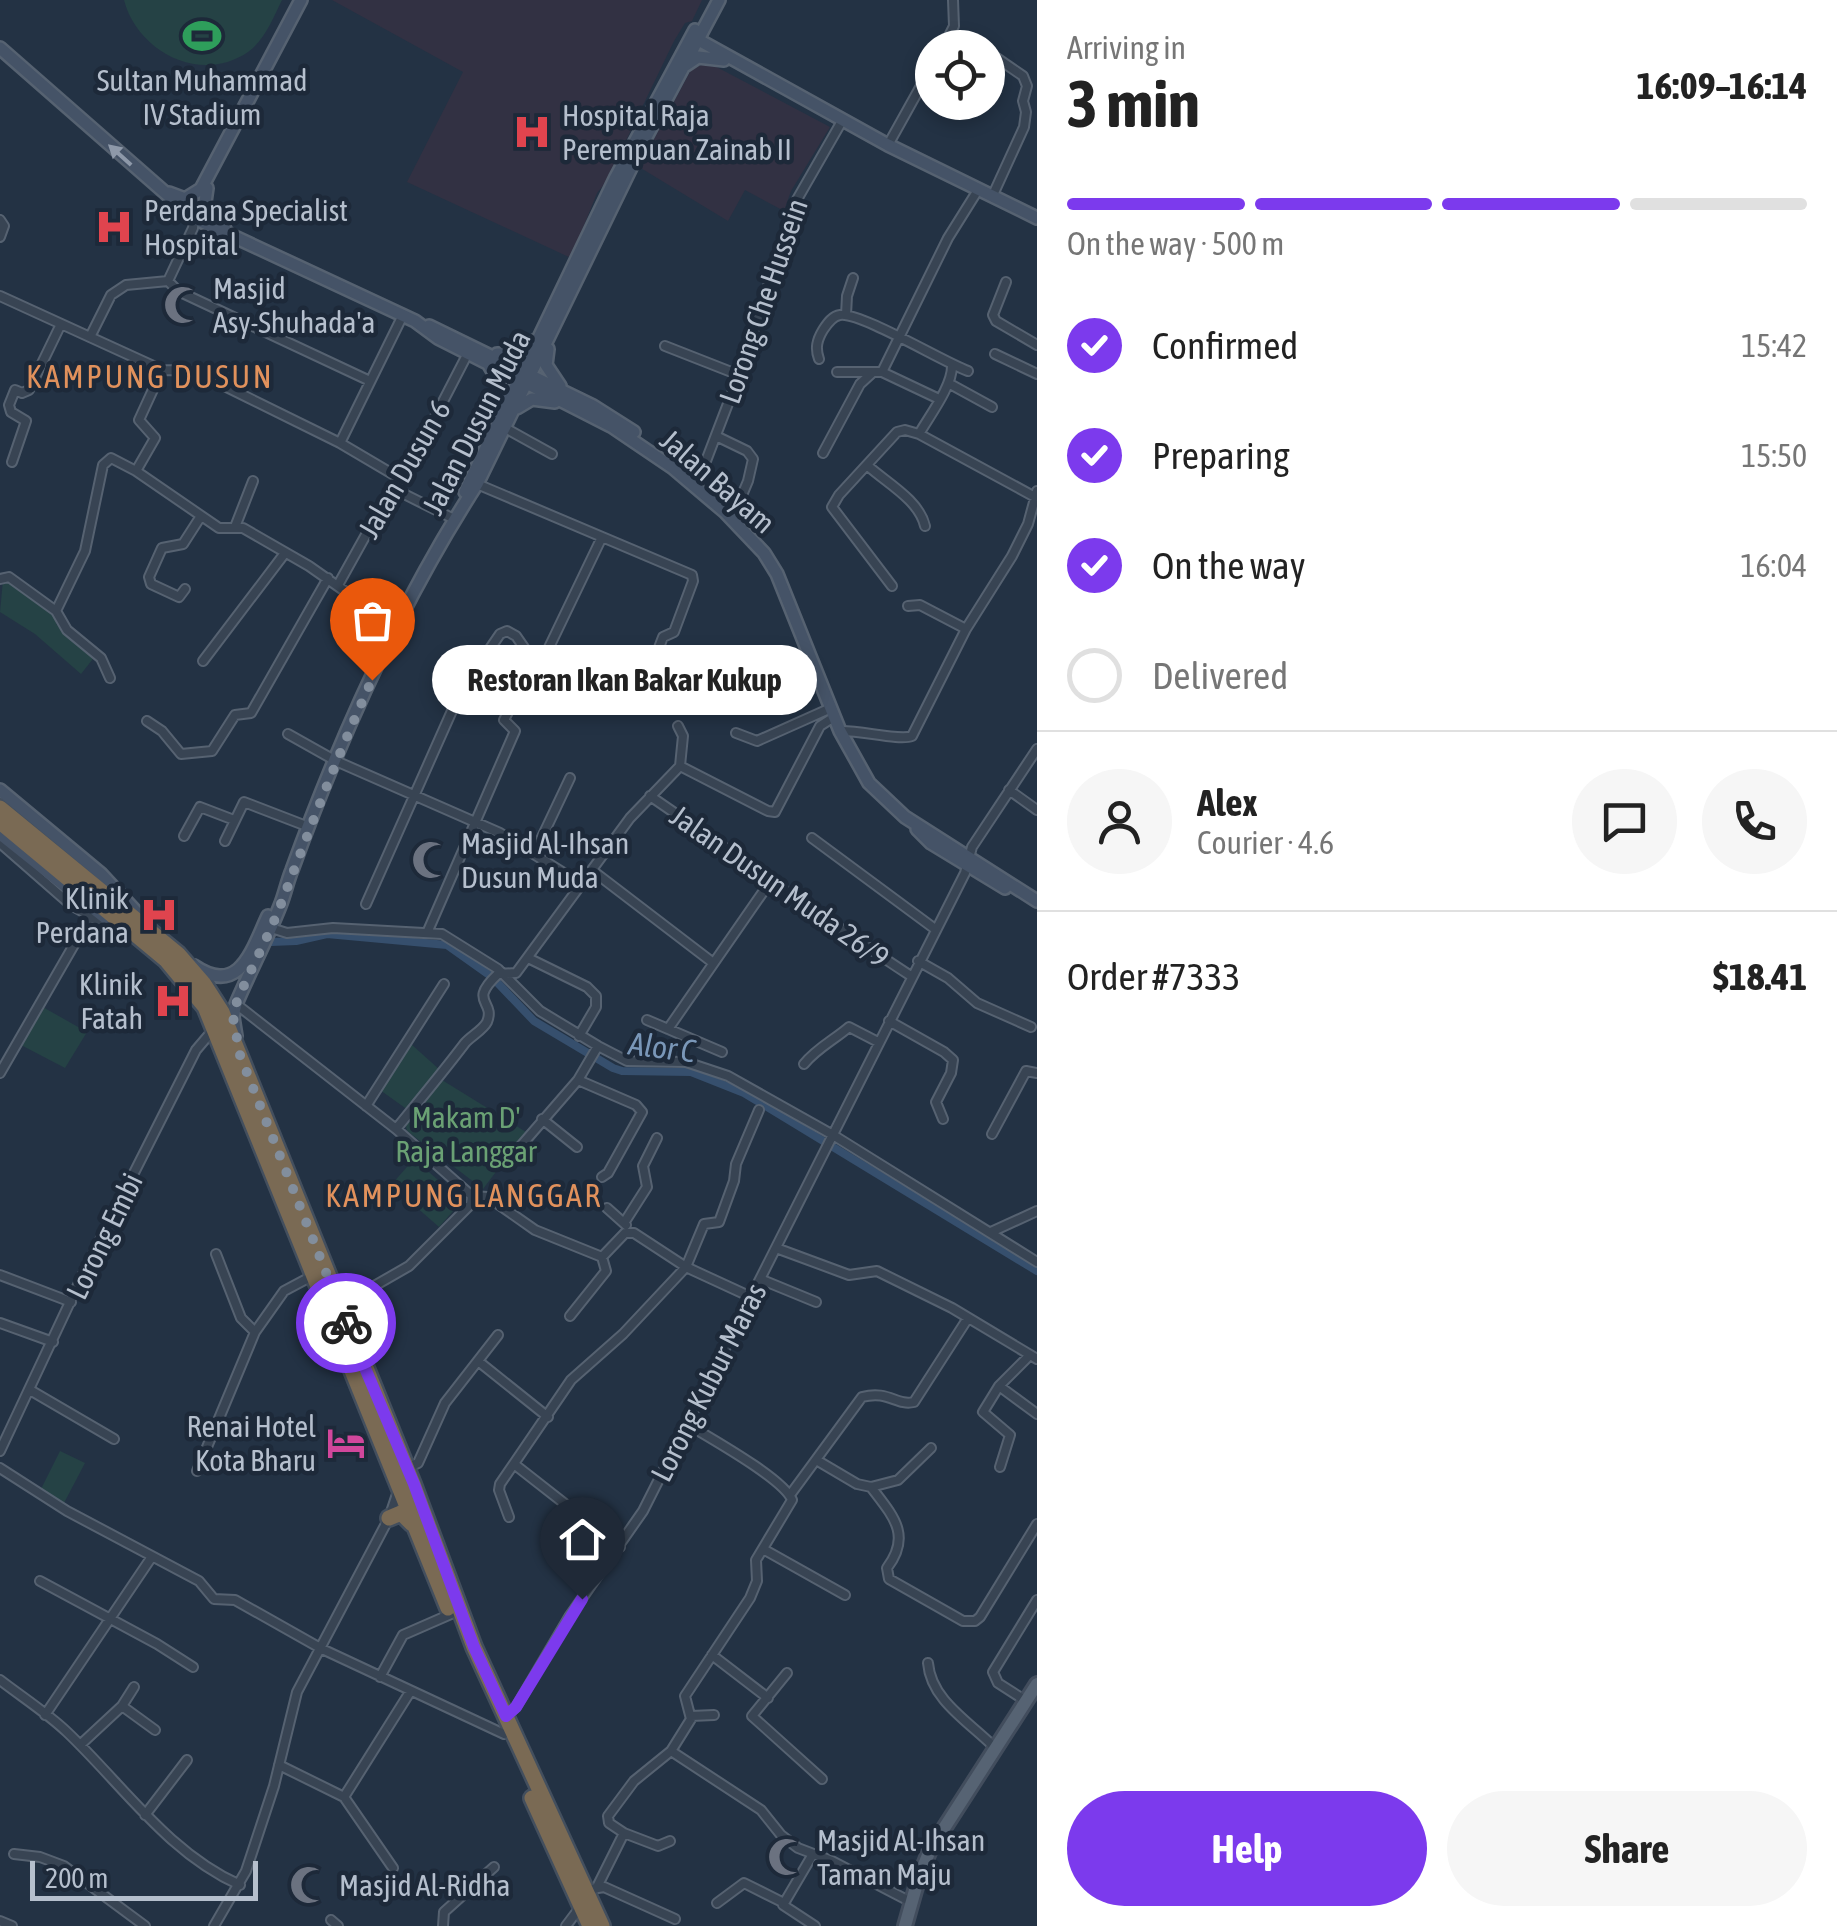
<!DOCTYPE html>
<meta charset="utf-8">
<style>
:root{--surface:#fff;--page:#f6f6f6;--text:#222;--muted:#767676;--line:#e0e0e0;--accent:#7c3aed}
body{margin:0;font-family:"Asap Condensed",sans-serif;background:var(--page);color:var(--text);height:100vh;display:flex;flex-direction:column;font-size:38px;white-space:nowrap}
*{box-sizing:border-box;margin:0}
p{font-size:32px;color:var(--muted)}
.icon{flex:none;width:55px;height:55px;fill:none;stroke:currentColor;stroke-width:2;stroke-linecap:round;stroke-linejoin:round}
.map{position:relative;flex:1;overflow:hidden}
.drawer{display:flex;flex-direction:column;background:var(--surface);width:800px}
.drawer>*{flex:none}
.buttons{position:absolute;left:915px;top:30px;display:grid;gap:20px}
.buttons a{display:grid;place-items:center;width:90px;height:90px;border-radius:50%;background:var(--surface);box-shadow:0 5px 15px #0003;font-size:50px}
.scale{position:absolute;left:30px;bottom:25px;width:228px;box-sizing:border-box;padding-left:10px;border:5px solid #b5bfcd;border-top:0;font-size:28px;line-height:35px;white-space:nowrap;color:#b5bfcd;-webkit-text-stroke:8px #1d2939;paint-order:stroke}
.pin{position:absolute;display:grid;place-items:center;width:85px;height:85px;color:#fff;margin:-102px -42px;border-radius:50% 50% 50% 0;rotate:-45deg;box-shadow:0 0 10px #0007}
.pin .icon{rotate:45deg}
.courier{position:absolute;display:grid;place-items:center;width:100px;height:100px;margin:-50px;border:8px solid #7c3aed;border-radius:50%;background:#fff;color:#222;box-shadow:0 2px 12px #0007}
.bubble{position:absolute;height:70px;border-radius:35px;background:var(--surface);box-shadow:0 5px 15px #0003;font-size:32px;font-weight:700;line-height:70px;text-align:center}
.summary em{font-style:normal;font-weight:700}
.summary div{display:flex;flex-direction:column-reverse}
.summary{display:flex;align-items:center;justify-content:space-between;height:170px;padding:0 30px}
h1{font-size:65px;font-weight:700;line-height:75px}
.bar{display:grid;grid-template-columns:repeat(4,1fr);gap:15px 10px;align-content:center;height:120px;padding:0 30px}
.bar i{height:12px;border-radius:8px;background:var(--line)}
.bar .active{background:var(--accent)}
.bar p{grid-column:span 4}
.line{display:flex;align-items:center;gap:25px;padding:0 30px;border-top:2px solid var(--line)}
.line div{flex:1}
.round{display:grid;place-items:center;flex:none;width:105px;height:105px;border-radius:52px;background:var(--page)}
ol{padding:0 30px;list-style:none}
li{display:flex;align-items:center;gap:30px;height:110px}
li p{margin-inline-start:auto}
li .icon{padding:10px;border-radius:50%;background:var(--accent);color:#fff;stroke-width:4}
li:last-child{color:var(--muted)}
li i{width:55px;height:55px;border:5px solid var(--line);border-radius:50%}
.primary-button{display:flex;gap:20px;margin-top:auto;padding:20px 30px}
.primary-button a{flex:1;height:115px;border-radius:60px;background:var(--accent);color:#fff;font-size:40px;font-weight:700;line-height:115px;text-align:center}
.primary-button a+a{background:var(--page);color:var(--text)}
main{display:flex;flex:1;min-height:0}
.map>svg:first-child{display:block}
.medical{fill:#323143}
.green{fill:#254245}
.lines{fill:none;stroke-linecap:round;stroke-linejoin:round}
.canal{stroke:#364f6d;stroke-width:8}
.street-casing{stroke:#566271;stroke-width:12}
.secondary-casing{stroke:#566271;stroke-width:16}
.primary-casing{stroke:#424d5d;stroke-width:18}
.highway-casing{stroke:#434f5e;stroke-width:20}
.street{stroke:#384453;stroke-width:8}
.secondary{stroke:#455367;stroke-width:11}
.primary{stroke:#566373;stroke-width:12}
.highway{stroke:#7a6a54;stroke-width:15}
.oneway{fill:#8e99a9}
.done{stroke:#828e9d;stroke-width:10;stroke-dasharray:0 18}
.route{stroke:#7c3aed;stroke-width:12}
.labels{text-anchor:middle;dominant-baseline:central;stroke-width:9;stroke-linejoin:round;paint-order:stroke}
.poi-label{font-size:30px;fill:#b5bfcd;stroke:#1d2939;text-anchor:start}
.street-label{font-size:30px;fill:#b5bfcd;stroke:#1d2939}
.park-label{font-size:30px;fill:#6aa174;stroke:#1d2939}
.neighbourhood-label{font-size:32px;letter-spacing:2.5px;fill:#e1915c;stroke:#1d2939}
.water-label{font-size:32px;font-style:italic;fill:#7a97b8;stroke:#1d2939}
</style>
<main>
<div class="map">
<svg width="1037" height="1926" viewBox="0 0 1037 1926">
<rect width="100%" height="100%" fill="#233244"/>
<path class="medical" d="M332,0H702L692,21L685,23L674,41L606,182L597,193L571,258L407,182L463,72Z
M709,63L830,127L791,191L784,211L745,190L728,221L639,167L692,68Z"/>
<path class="green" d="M124,0H282C273,18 265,40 248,52C200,85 137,51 124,0Z
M3,580L9,581L60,617L56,624L96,655L81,674L35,634L0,612Z
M41,1006L87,1032L65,1068L21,1045Z
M411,1044L440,1070L408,1110L380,1090Z
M442,1080L526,1132L483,1189L407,1131L405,1122Z
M414,1159L462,1201L439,1227L391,1185Z
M60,1451L85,1463L64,1503L41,1489Z"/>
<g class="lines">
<path class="canal" d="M271,942L296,941L327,934L447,945L492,977L534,1021L613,1068L622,1071L691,1072L744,1093L1037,1271"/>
<g class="street-casing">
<path id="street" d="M943,48L954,26L953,0
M991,54L1023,76L1027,86L1023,101L1026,112L1024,127L992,197
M888,145L932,66
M0,220L4,226L0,237
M168,281L178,291L370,381
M1006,282L993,315L996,321L1037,345
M0,296L162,370L194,371L340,443L401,479
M846,315L847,296L853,278
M90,337L111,295L126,285L168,281L193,228L194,218
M665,346L739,375
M995,354L1037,374
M819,359C815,348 817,340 823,330C827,324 832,316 840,315C861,312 941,361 968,371
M837,372H882L948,238L978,190
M882,372L937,398
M950,384L992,407
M505,428L552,454
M919,434C930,415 953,385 952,365
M716,436L747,451L753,459L748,481L732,519
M340,443L403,315
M823,453L860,384L872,373
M12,462L26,421L11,412L9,405L15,390L22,393L29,390L61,324
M868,466C887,483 919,500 925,526
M136,471L155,438L139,420L162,370
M477,484L692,575L693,581L674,632L663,637L649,674
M696,487L739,375L795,203L842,121
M392,488L454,519
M235,527L253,481
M0,579L9,577L56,611L67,630L101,658L110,678
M338,585L392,488L406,473L468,353
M892,586L832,507L839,495L897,432L905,430L919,434L1035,497
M185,589L179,597L151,584L149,577L162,548L183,544L201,516
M908,606L920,605L966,629
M56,611L85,551L103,465L111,458L136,471L219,528H243L309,566L346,592L401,621
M203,661L285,553
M542,662L602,537
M470,678L500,634L507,631L516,636L525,649L602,708
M147,721L162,731L181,754L212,751L235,715L251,713L328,578
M678,726L683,736L680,766
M840,731C860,730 899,741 912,736L966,629L1012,556L1028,524L1037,491
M736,733L757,741L831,708
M288,734L336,761L500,833L583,885
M680,766L768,811L775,812L820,726L834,717
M1009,790L1037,810
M650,796C738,856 822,918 911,976
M184,836L200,807L234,820
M812,838L935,929
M225,841L244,802L309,827
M0,843L71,905L112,928
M534,854L570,778
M593,871L712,962
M366,904L455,704
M271,928L287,933L333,928L442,934L498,969L540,1011L598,1046L627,1061L686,1062L728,1076L833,1135L1037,1262
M427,933L515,731L504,720L511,706
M528,958L587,987L596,996V1007L579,1036
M918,961L948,978L977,1003L1031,1027
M236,1004L396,1129L472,1196L471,1204L409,1266L341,1305
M647,1020L722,1052
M889,1021L944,1052L953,1060L951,1073L936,1102L943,1119
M668,1029L772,879
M804,1064C817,1048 834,1040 849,1027L878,1042
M0,1073L90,917
M578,1080L636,1105L642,1112L608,1173L602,1177
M366,1106L444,984
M542,1119L577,1147
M396,1129C419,1101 443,1072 465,1043C471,1036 483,1030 487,1022C496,1000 467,1003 498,974L516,973L630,818L680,766
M992,1134L1026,1071L1037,1073
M512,1156L578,1080L598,1046
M472,1196L488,1197L535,1230L602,1257L625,1233H634L686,1267L751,1297
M607,1208L626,1225
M624,1223L647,1187L643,1166L657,1138
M991,1232L1037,1211
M776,1248L849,1275L877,1271L952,1308L1037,1359
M216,1254L241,1318L255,1332
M0,1275L71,1302
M760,1279L816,1302
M570,1316L606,1271L602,1257
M0,1323L53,1342
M478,1361L548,1417
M999,1386L1037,1414
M30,1390L114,1439
M0,1451L85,1270L196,1050L213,1030
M818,1461L857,1484L871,1487L898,1480L931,1448
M514,1464L620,1547
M1000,1467L1010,1435L983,1412L999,1386L1030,1355
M0,1468L67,1511L199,1581L214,1599L235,1600L322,1649L504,1734
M407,1468L418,1463L445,1403L498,1335
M197,1471L255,1332L284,1291L314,1275
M871,1487C893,1516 912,1535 887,1568L889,1579L963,1621H975L980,1617L1037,1524
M790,1495L862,1397C889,1390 896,1406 914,1402L968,1318
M509,1517L499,1490L500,1484L571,1380L623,1334L686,1267L704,1224L719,1222L734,1181L736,1164L759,1110
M763,1549L845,1595
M40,1581L157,1644L193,1667
M712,1655L768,1698
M928,1663C931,1701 971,1723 995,1748
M787,1673L752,1716L822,1779
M380,1677L403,1635L451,1614
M0,1680C22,1697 47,1713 67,1732C122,1784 168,1853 240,1885
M1026,1701L998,1683L993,1672L1037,1600
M122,1706L155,1730
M45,1715L151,1558
M506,1716L516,1707L569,1617L643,1511L965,873L972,847L1037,749
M691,1716L714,1715
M80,1745L122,1706L134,1687
M671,1751L761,1810L781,1835L798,1848L832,1861L911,1902
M279,1765L344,1797L393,1868
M344,1797L410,1692
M145,1815L187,1760
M670,1841L658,1846L624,1833L609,1823L608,1816L634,1781L671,1751L691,1719L685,1696L750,1598L757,1581L756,1560L792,1500C784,1479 710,1438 687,1424
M14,1854L40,1857L64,1866L145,1926
M813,1854L783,1905L815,1926
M597,1887L624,1833
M586,1890L604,1887L675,1919
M717,1903L744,1883L784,1903
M331,1920L338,1926
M0,1921L12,1926
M214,1926L246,1871L274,1786L297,1692L389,1518L398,1491
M443,1926L444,1912L494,1867
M566,1926L581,1906"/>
</g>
<g class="secondary-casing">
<path id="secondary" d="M695,38L888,145L1037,218
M0,48L194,218L415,321L438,338L611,426L673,468L725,512L764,553L777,574L840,731L869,783L905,817L1037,901
M686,65L698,57L724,60
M207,188L204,209L225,229
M169,193L185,199L201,189L301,0
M429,326L593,406L634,432
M548,349L546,365L560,386
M497,354H515L534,341
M489,365L499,382L500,408
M517,408L532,399L555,402
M465,492L616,177L695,30
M0,790L101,874L138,914
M917,829L931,843L1005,888
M0,834L114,925
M194,966C240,997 252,950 268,916
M236,1036L233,1017L236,1004C250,971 267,939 280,906C285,894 287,882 292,870C340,737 401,602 477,484L645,139L719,0"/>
</g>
<g class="primary-casing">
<path id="primary" d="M905,1926L918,1880L930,1850L1037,1684"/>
</g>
<g class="highway-casing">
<path id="highway" d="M0,808L178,954L204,984L222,1012L413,1484L474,1647L602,1926
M0,822L166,960L205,1007L448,1608
M389,1518L401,1513L412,1524
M532,1798L590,1926"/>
</g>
<use href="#street" class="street"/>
<use href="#secondary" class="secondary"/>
<use href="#primary" class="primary"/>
<use href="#highway" class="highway"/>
</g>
<defs><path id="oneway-solid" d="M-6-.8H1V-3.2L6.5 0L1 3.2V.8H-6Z" transform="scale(2.5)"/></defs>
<use class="oneway" href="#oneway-solid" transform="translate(120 155) rotate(-138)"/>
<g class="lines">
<path class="done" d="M346,1323L240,1055L233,1017L236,1004C250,970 268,938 281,904C310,829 338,754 372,680"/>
<path class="route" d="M346,1323L414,1484L474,1647L506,1716L516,1707L582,1599"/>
</g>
<defs>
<g id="stadium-bare" transform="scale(3)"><path d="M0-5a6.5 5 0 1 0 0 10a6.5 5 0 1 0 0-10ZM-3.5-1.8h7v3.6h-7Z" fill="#2e9e5b" stroke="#1d2939" stroke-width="2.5" paint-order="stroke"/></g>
<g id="hospital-bare" transform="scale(3)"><path d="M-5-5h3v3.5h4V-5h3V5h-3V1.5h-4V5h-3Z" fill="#e0444e" stroke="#1d2939" stroke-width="2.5" paint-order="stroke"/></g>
<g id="mosque-bare" transform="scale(3)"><path d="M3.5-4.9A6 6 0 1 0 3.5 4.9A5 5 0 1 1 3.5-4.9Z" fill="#6b7280" stroke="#1d2939" stroke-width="2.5" paint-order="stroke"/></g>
<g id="hotel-bare" transform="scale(3)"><path d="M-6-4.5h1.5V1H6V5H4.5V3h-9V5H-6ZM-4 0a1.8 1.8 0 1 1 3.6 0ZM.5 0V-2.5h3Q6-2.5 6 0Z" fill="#d1479c" stroke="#1d2939" stroke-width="2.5" paint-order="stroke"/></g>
</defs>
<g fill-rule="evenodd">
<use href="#stadium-bare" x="202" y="36"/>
<use href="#hospital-bare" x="532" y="132"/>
<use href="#hospital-bare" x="114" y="227"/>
<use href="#mosque-bare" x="183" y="305"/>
<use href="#mosque-bare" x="431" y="860"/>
<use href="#hospital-bare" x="159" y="915"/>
<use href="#hospital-bare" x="173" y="1001"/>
<use href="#hotel-bare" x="346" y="1443"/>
<use href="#mosque-bare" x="787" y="1857"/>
<use href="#mosque-bare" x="309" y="1885"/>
</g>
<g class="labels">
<g class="poi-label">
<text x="202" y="80" text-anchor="middle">Sultan Muhammad<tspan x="202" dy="34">IV Stadium</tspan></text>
<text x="562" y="115">Hospital Raja<tspan x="562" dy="34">Perempuan Zainab II</tspan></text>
<text x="144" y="210">Perdana Specialist<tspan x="144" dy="34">Hospital</tspan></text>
<text x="213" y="288">Masjid<tspan x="213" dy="34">Asy-Shuhada'a</tspan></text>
<text x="461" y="843">Masjid Al-Ihsan<tspan x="461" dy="34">Dusun Muda</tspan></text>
<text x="129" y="898" text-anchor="end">Klinik<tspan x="129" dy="34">Perdana</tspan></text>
<text x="143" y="984" text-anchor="end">Klinik<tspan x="143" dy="34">Fatah</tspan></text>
<text x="316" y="1426" text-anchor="end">Renai Hotel<tspan x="316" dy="34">Kota Bharu</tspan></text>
<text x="817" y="1840">Masjid Al-Ihsan<tspan x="817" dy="34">Taman Maju</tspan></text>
<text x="339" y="1885">Masjid Al-Ridha</text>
</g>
<g class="street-label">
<text transform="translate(763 301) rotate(-71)">Lorong Che Hussein</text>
<text transform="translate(476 422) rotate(-63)">Jalan Dusun Muda</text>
<text transform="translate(404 469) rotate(-60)">Jalan Dusun 6</text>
<text transform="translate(718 481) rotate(41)">Jalan Bayam</text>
<text transform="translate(780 886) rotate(35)">Jalan Dusun Muda 26/9</text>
<text transform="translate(104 1236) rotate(-64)">Lorong Embi</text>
<text transform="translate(708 1382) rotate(-63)">Lorong Kubur Maras</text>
</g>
<g class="park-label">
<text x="466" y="1117">Makam D'<tspan x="466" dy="34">Raja Langgar</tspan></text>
</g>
<g class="neighbourhood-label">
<text x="150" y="376">KAMPUNG DUSUN</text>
<text x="464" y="1195">KAMPUNG LANGGAR</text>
</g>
<g class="water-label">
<text transform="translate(662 1047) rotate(7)">Alor C</text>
</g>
</g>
</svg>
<div class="buttons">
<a><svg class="icon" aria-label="locate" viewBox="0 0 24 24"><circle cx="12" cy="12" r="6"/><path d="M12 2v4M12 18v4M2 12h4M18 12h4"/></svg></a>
</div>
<div class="scale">200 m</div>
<div class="pin" style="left:372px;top:680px;background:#ea580c"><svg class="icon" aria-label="bag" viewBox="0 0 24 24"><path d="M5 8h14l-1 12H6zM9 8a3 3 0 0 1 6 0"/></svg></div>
<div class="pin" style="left:582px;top:1599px;background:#1f2937"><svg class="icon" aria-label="home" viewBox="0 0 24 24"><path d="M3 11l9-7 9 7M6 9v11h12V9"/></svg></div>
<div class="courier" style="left:346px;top:1323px"><svg class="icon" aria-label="bike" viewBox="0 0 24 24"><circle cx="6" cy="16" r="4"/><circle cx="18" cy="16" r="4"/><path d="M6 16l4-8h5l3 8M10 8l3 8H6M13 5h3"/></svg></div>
<div class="bubble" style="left:432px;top:645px;width:385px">Restoran Ikan Bakar Kukup</div>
</div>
<section class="drawer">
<div class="summary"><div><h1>3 min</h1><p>Arriving in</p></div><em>16:09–16:14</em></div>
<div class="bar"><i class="active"></i><i class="active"></i><i class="active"></i><i></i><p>On the way · 500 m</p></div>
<ol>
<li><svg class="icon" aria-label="check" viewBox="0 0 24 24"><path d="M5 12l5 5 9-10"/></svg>Confirmed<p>15:42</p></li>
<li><svg class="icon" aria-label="check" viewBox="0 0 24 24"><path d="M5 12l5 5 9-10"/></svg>Preparing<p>15:50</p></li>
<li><svg class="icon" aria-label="check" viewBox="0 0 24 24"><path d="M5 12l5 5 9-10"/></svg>On the way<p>16:04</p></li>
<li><i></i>Delivered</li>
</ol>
<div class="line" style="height:180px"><a class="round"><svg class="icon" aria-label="person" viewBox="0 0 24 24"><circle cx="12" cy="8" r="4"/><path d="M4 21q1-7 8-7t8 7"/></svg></a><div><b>Alex</b><p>Courier · 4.6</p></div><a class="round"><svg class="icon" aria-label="chat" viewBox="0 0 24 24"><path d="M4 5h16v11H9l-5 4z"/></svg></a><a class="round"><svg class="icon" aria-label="phone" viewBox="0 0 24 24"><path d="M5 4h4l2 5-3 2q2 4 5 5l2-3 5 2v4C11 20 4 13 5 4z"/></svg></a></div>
<div class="line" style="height:130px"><div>Order #7333</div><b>$18.41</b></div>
<div class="primary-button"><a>Help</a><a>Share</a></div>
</section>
</main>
